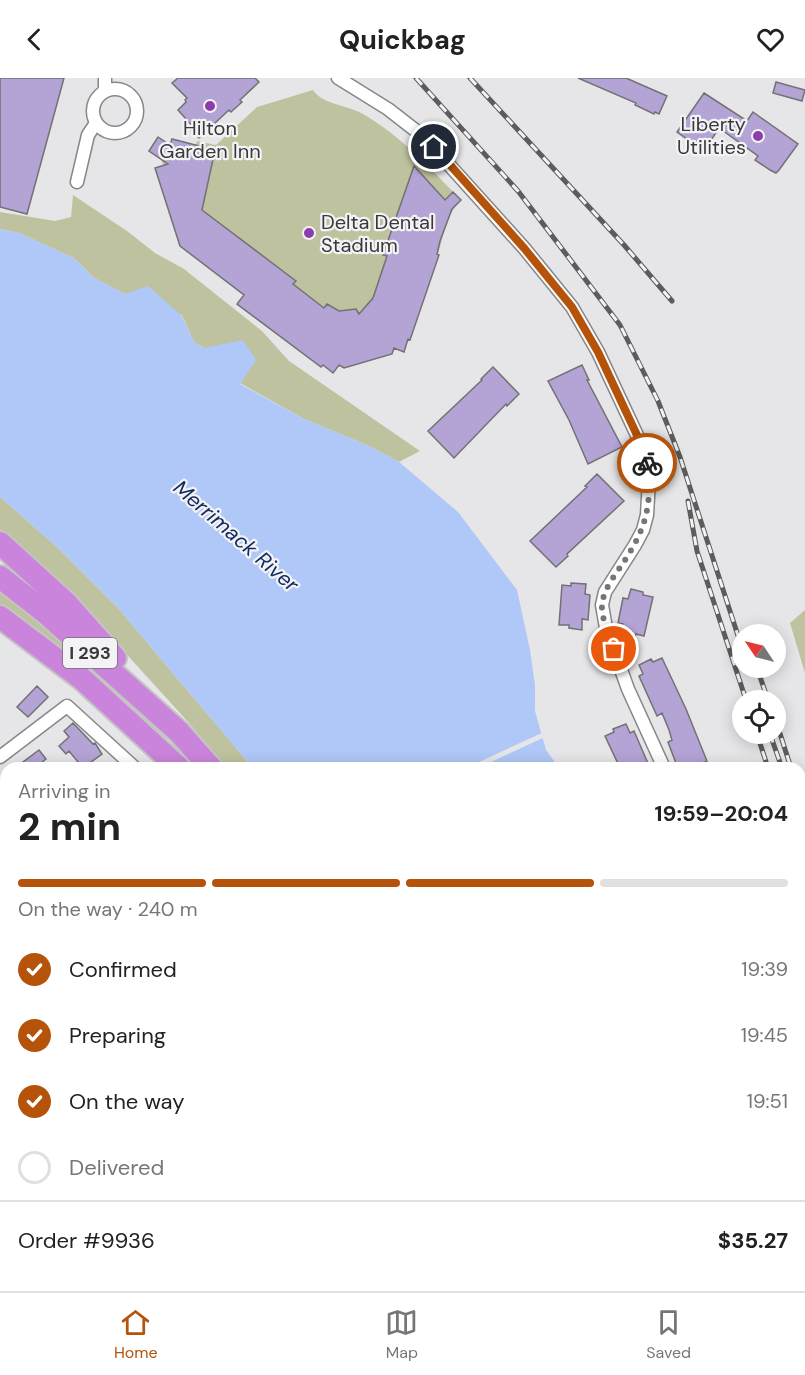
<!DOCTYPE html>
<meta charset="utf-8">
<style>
:root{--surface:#fff;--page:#f2f2f2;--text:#222;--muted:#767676;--line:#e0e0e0;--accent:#b45309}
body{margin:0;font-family:"DM Sans",sans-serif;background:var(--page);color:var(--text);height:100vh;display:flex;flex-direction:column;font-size:22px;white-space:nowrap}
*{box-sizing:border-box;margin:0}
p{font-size:20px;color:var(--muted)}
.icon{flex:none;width:33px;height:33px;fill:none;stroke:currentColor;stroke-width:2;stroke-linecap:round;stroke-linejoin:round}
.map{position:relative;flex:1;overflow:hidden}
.sheet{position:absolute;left:0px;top:684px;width:806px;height:530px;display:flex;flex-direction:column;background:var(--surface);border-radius:18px 18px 0 0;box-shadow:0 3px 15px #0003}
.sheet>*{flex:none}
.needle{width:39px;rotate:305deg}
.tools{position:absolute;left:732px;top:546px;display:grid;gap:12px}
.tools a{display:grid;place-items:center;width:54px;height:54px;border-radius:50%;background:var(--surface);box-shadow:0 3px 15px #0003;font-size:30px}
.pin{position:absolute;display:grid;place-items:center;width:51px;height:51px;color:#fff;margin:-26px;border:3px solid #fff;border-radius:50%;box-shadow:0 2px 6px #0007}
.courier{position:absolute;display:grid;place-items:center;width:60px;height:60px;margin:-30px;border:4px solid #b45309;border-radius:50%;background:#fff;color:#222;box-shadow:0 2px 8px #0007}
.headline em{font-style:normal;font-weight:700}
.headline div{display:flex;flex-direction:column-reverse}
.headline{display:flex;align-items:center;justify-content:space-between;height:102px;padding:0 18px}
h1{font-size:39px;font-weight:700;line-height:45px}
.bar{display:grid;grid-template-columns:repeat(4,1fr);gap:9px 6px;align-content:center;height:72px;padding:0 18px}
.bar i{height:8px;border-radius:4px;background:var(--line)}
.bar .on{background:var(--accent)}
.bar p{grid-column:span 4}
.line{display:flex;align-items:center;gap:15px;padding:0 18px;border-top:2px solid var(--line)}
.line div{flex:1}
ol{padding:0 18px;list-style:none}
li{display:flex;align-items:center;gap:18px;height:66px}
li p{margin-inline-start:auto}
li .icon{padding:6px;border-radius:50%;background:var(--accent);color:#fff;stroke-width:4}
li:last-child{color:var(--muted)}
li i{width:33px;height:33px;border:3px solid var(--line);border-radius:50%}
header{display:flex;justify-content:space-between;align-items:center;height:78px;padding:0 18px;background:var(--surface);font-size:27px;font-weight:700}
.tab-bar{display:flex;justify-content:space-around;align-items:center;height:84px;border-top:2px solid var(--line);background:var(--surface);font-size:16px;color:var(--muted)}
.tab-bar a{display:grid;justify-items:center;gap:3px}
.tab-bar .on{color:var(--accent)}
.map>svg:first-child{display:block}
.green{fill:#bfc29e}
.water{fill:#afc8f7}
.pier{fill:#e6e6e8}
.building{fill:#b4a3d5;stroke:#727274;stroke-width:1.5}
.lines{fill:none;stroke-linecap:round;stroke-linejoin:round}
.minor-casing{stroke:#878789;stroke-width:15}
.secondary-casing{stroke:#878789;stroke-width:21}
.motorway-casing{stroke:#c4c4c4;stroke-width:26}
.minor{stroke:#fff;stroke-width:12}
.secondary{stroke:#fff;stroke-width:18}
.motorway{stroke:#cb84db;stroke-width:22}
.rail-casing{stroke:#5c5c5d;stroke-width:5}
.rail{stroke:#f3f3f6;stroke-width:3;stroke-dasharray:9;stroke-linecap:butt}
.done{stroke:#767677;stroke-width:6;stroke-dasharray:0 10.8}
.route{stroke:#b45309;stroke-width:8}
.poi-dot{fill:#8d3cab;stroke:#f3f3f6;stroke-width:2}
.labels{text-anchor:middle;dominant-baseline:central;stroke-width:4.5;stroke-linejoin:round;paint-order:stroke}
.shield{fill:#f3f3f6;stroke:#717172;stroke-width:1.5}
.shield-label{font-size:18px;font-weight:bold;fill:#39393a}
.poi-label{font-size:20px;fill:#39393a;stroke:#f3f3f6;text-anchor:end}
.water-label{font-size:21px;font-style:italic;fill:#132b62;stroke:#f3f3f6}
</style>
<header><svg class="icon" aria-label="back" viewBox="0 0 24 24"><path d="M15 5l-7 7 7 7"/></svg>Quickbag<svg class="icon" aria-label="heart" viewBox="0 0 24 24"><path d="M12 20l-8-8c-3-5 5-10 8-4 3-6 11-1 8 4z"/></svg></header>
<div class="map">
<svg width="805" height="1213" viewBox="0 0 805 1213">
<rect width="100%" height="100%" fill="#e6e6e8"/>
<path class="green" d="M313,12C323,27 348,27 363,36C401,58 431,91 461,122C446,137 444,157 438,176L439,177L410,262L408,261L404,274L394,270L392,276L344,290L339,287L333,295L323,287L321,289L237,226L244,217L180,168L155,90L163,87L161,81L149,73L158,59L170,67L172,61L196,67L197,63L216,67L257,29Z
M73,117L127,153L155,175L184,191L262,253L289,283L420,373L399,384L369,368L304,341L240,305L204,270L194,264L182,237L125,216L94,200L74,180L19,155L0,151V134L55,143L71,139Z
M0,419L57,469L118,530L253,690H226L189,645L100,547L0,455Z
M0,513L99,595L167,661L164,663L0,531Z
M805,532V595L790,545Z
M136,1208H249L252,1213H143Z
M445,1208H531L534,1212L434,1213Z"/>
<path class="water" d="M0,151L19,155L74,180L94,200L125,216L148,208L182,238L194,264L204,270L243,262L256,282L240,306L304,341L369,368L399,384L458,434L517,512L530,572L535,607V633L546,672L559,690H253L118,530L57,469L0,419Z
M800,988L805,994V1213H699L691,1208H800Z
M6,1180V1208H136L143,1213H0V1181Z"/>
<path class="pier" d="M544,654L545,659L478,690H466Z"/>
<path class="building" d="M0,0H64L27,136L0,129Z
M178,0H255L259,4L240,22L242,24L231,34L229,32L199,60L191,52L194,50L178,32L186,24L185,22L187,20L172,5Z
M578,0H626L667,18L659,36L655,34L654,36L635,27L636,25Z
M776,4L805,12L802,23L773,15Z
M704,15L747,43L753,34L798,66L779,92L776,95L770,92L755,82L758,78L719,50L704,73L677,54Z
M158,59L170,67L172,61L215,72L202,132L296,203L293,206L324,230L327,226L339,233L356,231L359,236L373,220L387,178L383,177L414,88L445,122L453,114L461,122L452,131L440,163L437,176L439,177L410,262L408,261L404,274L394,270L392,276L344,290L339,287L333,295L323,287L321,289L237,226L244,217L180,168L155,90L168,86L149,73Z
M582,287L589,302H587L622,369L588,386L569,342L548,303Z
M493,289L519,316L507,328L506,326L454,380L428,353L482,302L481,301Z
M597,396L624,423L567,476L568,478L556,489L530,463L587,409L585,408Z
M571,505L586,506L585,516L590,517L588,542L582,541V552L569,550V547H559L562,507L571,508Z
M631,511L643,514V517L653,519L644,558L636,556L635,559L621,556L623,546L618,545L623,520L628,521Z
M662,580L686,631L707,683L698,687L699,690H684L682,686L677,688L668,664L672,662L669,652L662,635L657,638L639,598L643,596L639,587L651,581L653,584Z
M37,608L48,619L28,639L17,629Z
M73,645L93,666L95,665L102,676L83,690L69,673L66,676L59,668L69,659L64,653Z
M626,646L630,655L634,653L650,690H620L605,658L614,654L613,651Z
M39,672L46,681L35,690H15Z"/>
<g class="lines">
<g class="minor-casing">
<path id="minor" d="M105,0V13
M338,0L388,31L424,59L524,170L572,229L598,274L643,370L649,402L647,437L643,452L635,467L605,514L602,527L606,550L628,611L664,690
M93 33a22 22 0 1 1 44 0a22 22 0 1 1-44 0Z
M77,104L88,57L96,45
M0,679L67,628L135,690
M0,955L6,968
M0,1003L6,1000
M0,1134L6,1132"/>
</g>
<g class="secondary-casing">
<path id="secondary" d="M0,737L6,744
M264,1208L267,1213"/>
</g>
<g class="motorway-casing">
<path id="motorway" d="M0,465L67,526L115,580
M0,499L46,535L179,654L211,690
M0,539L81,600L179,690
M563,1208L567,1213
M591,1208L595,1213
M648,1208L654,1213"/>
</g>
<use href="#minor" class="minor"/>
<use href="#secondary" class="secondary"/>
<use href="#motorway" class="motorway"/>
<g class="rail-casing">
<path id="rail" d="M416,0L518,113L620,247L658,323L680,379L742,570
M470,0L624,167L672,223
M688,423L697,473L746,622
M757,590L768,622
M776,643L791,690
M757,656L768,690
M770,656L782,690
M800,714L805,730
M800,739L805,755
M800,777L805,791"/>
</g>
<use href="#rail" class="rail"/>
</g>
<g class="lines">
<path class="done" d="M614,571C609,557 601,540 602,526C604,511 615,497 623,485C646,451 653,425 647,385"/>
<path class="route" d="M434,69L524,170L572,229L598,274L643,370L647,385"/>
</g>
<g class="poi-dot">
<circle cx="210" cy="28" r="6"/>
<circle cx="758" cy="58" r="6"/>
<circle cx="309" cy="155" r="6"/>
</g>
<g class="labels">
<rect class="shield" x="63" y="560" width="54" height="30" rx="4.5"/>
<g class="shield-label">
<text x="90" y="575">I 293</text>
</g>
<g class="poi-label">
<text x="746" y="46">Liberty<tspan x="746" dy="23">Utilities</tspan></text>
<text x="210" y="50" text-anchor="middle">Hilton<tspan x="210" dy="23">Garden Inn</tspan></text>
<text x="321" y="144" text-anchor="start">Delta Dental<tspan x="321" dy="23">Stadium</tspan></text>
</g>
<g class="water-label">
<text transform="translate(236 458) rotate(41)">Merrimack River</text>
</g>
</g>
</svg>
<div class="tools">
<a><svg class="needle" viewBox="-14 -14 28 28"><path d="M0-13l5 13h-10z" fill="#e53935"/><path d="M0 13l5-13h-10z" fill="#767676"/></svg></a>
<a><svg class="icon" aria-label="locate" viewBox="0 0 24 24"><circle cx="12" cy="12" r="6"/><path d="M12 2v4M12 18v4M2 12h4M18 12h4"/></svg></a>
</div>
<div class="pin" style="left:614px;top:571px;background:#ea580c"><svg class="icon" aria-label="bag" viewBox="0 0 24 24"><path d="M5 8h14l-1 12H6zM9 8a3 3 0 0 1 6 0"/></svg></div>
<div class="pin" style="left:434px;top:69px;background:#1f2937"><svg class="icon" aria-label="home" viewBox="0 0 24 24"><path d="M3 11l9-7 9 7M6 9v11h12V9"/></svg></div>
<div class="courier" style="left:647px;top:385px"><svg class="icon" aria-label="bike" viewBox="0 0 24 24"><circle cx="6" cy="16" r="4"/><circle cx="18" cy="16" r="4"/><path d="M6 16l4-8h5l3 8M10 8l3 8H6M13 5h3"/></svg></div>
<section class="sheet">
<div class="headline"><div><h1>2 min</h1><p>Arriving in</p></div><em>19:59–20:04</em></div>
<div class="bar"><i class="on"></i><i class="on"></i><i class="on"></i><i></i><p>On the way · 240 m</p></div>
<ol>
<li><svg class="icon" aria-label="check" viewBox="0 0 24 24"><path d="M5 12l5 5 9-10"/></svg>Confirmed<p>19:39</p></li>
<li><svg class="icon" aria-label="check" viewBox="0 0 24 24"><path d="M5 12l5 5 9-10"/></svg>Preparing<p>19:45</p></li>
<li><svg class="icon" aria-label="check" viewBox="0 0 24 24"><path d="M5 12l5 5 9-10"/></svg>On the way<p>19:51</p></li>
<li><i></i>Delivered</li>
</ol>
<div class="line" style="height:78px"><div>Order #9936</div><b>$35.27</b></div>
</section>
</div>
<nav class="tab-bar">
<a class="on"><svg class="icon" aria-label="home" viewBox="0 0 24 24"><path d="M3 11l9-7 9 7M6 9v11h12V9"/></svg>Home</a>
<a><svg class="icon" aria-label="map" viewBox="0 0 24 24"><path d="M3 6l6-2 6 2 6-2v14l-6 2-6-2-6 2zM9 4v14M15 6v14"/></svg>Map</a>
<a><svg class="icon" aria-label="saved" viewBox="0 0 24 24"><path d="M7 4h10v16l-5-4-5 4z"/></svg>Saved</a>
</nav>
